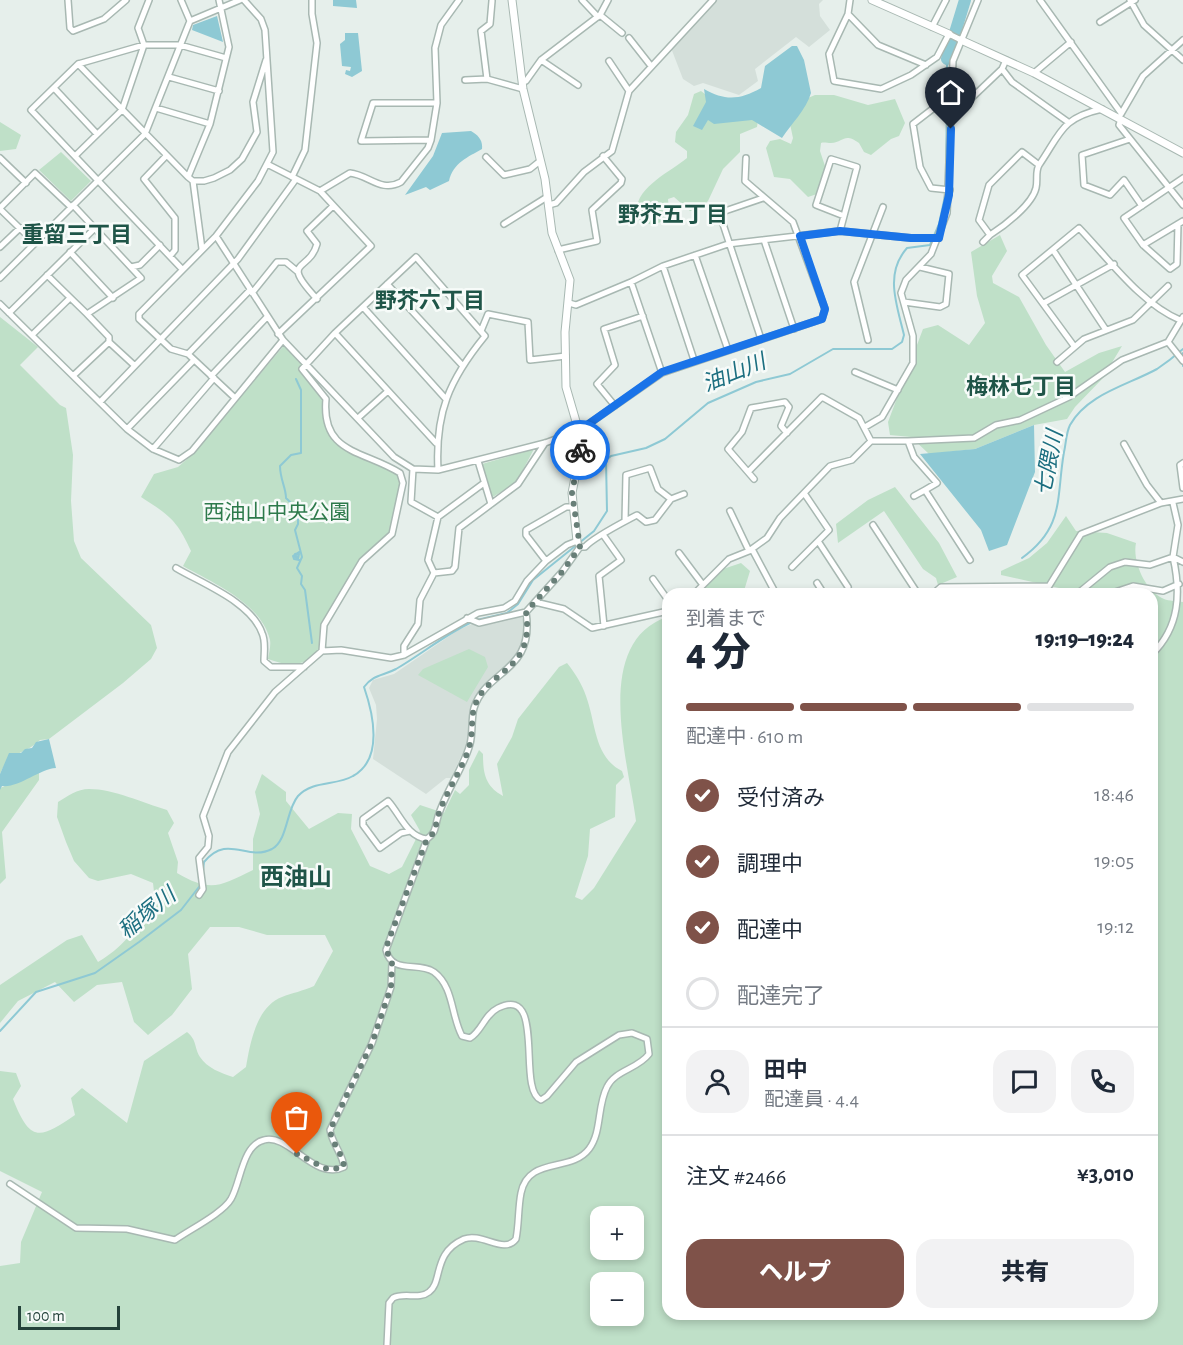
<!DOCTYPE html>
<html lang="ja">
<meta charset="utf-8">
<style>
:root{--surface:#fff;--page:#f2f2f3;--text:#1f2937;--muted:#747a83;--line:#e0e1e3;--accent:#7f5249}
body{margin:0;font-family:"Alegreya Sans","Noto Sans JP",sans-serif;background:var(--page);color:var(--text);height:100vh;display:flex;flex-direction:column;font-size:22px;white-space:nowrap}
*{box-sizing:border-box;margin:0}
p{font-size:20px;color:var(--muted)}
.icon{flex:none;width:33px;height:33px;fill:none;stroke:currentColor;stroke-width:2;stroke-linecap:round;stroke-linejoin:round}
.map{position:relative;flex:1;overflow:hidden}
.panel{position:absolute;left:662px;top:588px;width:496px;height:732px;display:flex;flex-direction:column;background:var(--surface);border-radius:18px;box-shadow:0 3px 9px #0003}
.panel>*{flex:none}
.buttons{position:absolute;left:590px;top:1206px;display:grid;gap:12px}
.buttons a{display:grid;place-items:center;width:54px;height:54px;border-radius:12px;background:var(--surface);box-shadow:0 3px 9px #0003;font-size:30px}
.scale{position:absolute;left:18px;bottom:15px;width:102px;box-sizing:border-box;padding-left:6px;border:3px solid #24423a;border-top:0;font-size:16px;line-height:21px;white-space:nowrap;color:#24423a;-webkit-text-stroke:4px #f7fbf9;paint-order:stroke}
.pin{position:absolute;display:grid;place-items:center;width:51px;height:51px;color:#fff;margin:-62px -26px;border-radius:50% 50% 50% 0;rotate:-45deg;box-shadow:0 0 6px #0007}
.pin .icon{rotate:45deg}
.courier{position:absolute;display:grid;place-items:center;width:60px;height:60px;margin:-30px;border:4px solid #1a73e8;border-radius:50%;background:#fff;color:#222;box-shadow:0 2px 8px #0007}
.overview em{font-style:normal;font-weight:800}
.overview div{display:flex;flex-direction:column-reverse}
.overview{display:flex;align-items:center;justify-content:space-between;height:102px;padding:0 24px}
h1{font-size:39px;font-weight:800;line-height:45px}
.bar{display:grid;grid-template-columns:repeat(4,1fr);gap:9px 6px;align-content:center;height:72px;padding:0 24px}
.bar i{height:8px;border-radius:4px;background:var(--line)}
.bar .selected{background:var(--accent)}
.bar p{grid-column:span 4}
.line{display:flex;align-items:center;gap:15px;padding:0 24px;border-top:2px solid var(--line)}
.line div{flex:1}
.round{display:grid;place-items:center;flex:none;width:63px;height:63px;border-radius:18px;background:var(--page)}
ol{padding:0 24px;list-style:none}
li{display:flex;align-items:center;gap:18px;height:66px}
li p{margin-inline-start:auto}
li .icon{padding:6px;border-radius:50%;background:var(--accent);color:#fff;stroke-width:4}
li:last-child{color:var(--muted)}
li i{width:33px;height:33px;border:3px solid var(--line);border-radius:50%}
.cta{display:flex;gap:12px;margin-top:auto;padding:12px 24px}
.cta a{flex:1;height:69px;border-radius:18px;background:var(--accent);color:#fff;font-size:24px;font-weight:800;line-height:69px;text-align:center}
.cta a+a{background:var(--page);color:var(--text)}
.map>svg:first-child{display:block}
.built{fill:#d4dfda}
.green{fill:#bfe0c8;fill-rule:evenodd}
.water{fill:#8ec9d4}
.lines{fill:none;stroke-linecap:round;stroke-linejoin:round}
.stream{stroke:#8ec9d4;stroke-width:2}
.river{stroke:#8ec9d4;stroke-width:12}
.minor-casing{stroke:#a8b8b2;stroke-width:8}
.tertiary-casing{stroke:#a8b8b2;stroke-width:9}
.minor{stroke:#fff;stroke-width:5}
.tertiary{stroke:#fff;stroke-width:7}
.done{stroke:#687f78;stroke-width:6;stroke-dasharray:0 10.8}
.route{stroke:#1a73e8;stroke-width:8}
.labels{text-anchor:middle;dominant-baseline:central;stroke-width:5;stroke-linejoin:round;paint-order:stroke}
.park-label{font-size:21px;fill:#2d7a4b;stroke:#f7fbf9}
.neighbourhood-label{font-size:22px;font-weight:bold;fill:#1f5548;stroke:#f7fbf9}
.water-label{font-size:22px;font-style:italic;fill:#1c6f80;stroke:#f7fbf9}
.quarter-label{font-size:24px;font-weight:bold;fill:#1f5548;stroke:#f7fbf9}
</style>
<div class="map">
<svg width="1183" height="1345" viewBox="0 0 1183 1345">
<rect width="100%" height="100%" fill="#e6efeb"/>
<path class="built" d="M716,0H823L819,4L820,16L830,30L809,47L796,37L755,69L758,81L739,95L703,83L694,86L683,79L671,48Z
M521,616L526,624L520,652L472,707L469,739L451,778H446L426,794L373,759L377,719L376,705L369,688L373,680L394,674L458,630L472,624L479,627Z"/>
<path class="green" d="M701,91L709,97V117L758,120L757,127L740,134V152L723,169L708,201L697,211H690L674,197L668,199L669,209L664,221L652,225L639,220C627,191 669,173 687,158V151L675,142L676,132L688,115L694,94Z
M815,95H834L868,105L895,99L905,123L899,136L891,139L871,155L864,152L859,143C844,132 844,142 831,143C827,143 824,142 821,143L820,151L825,166L817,194L808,197L790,179L774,177L766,148L770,141L780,139L791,144L793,138L790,124L808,98Z
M0,122L21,135L16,149L0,151Z
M61,152L91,181L71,201L39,170Z
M1000,235L1007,251L992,276L993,283L1019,297L1046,345L1065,372L1099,353L1122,346L1102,379L1075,407L1067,419L1034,425L975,449L929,454L911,437L890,435L888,422L923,329L938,325L969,345L985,323L977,296L971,252Z
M0,317L38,347L20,365L60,405L66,408L73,455L71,501L74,541L81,558L151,625L157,648L151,659L123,683L49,739L40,740C25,755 9,751 0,774Z
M286,343L305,364L302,369L326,399L324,420L339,443L400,473L403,483L392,534L362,561L324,625L322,651C305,666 289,667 268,659C269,653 271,646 270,640C261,603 213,583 183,566L191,551C177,520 169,515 141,497L154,474L178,467L194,453Z
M534,449L516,483L491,498L482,464Z
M895,487L939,543L957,577L938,585L936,578L923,569L884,511L838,543L836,524L868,500Z
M1066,516L1076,531L1107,533L1136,543C1132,562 1146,592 1164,599C1169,601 1177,601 1183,602V1345H0V1266L20,1263L21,1242L42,1192L0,1171V1071L16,1073L21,1086L13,1099C30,1142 39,1140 75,1115L71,1098L82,1088L127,1123L144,1061L187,1032C197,1040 194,1047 200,1057C207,1068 221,1073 233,1077L246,1067C250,1044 256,1007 282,997C292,993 303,991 314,986L333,951L325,935H267L239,927H210L188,954L192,989L172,1015L148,1035L134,1022L122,982L97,985L74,1002L55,982L18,1001L0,1023V985L67,940L82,935L98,962C130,943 138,924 154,892L153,883L131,874L98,881L89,878L74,861L66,842L57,817L58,802C68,796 77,789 89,789C114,789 143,803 167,810L174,823L168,833L178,862L177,873C211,893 220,886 253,870V839L260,814L255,792L262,774L286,792V801L309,829L338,813L352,814L351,829L370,866L389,874L402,867L420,831L411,815L420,805L444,813L455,790L460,794L469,785V770L479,750L483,754C483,773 485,786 503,796L497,764L512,737L518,719L559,667L567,663C575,673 582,684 586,696C596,723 594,757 622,771L624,777L616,785L615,817L590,829L588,856L575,897L582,900L594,888L636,821C629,764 591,643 667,617L668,1314H1152V594H1060L1059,588L1001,575V571L1029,558L1047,543ZM600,1216H633V1250H600ZM600,1282H633V1316H600Z
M741,563L750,571L743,594H698L723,569Z
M469,649L485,657L488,667L467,702L418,675L423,669Z
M39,772V780L2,832L6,878L0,884V788Z"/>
<path class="water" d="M333,0H356L357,8L333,6Z
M217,16L223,42L192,30L193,25Z
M345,33H358L362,71L352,77L345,74L346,70L350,71L351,67L342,66L340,44L345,40Z
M792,46H797L804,60L811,93C806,110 791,124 782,138L752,120L714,124L708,120L702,130L693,126L706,102L704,89C725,101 740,100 761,88L765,66Z
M471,131C478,135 483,140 482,149C468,157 453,163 449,181L430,190L426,187L405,195L433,156L442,133Z
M1034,425L1035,472L1007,545L989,551L981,530L920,454L975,449Z
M49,739L56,768C39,769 19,788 2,786L0,790V774L9,753H21L25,749L32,748L36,742Z"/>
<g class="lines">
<path class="stream" d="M947,95V59
M946,167L947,101
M1183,353V366
M296,379L301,390V453L291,455L280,466C280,479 286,488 286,498L298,510V524L295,530L302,557L297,568L302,576L301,584L305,590L312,643
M297,557L295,555L299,554L298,559L294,556L295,554L299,553
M1022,558C1065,527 1056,498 1064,452C1066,444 1066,433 1070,425C1087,394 1128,385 1157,369C1166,363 1175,356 1183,349
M299,560L294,559L293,556L299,552
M477,620L507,613L518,604L533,580L594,531L607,511L606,460L611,456L646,448L665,439L708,403L756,382L790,374L833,349H892L902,342L904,335C897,305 884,274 907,248L930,245L939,224L946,191
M203,871L204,862C228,833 247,862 272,849C288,840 286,810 298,796C313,780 336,786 353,776C384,759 373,713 364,687C374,674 383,676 396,669C422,654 444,635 472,622
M0,1031L36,992L95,973L139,942L181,910L202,883"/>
<path class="river" d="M947,59L965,0"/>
<g class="minor-casing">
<path id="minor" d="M68,0L70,28L73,31L104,19L126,0
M181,0L190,21
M219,0L229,47L210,124L188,177L193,181H204L214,178L230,170L242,159L257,132L253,102L266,60
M582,0L598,17
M1040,0L1121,113
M1130,0L1144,25L1183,60
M848,14L850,0
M600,15L622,33
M1100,22L1135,0
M932,27L946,0
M629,38L651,66
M541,60L578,85
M609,61L629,91
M78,64L188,177
M926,65L878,45L848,14L829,54L834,81L881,89L911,75L937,57L949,34L961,40
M1002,69L1012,82L1068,122
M1034,73L1071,42
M169,77L219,91
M487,79L481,31L490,24L492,1
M465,80L487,79L523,89
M522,82L526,81L541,60L600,15L608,0
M54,88L97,134
M156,108L210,124
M951,109H960L1002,69L1006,60
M1121,114L1143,76L1183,40
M1121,119L1119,125L1183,205
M1130,139L1082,155L1084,185L1110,195L1124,180L1142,206
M431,140L361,141L373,103H437
M75,156L122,110L144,45L138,28L149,0
M166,156L144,179L175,218V250L170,256
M486,157L504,175L530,169L540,161
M0,158L26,183
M267,164L320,191L371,246L278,334
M1039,165L1022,152L989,185L979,220L990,235C1004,226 1032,205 1036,188C1038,180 1035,172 1039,165C1061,133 1061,118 1102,109
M292,177L305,150L317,43L312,14V0
M193,181L202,249
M950,190L931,188L920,167L913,124L952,94
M320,191L350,173C369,175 381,193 401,182L428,148L431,140L437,103L435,48L441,25L459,0
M549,205L556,203L584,172L612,151L629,91L713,0
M0,208L35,173L71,207
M0,209L35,243
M504,224L547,197
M1178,224L1177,264L1170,269L1143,245L1183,221
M840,231L857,167L831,159L816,205L844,216
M216,236L283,340L394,457L413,469L438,470L545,443L580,430L662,373L822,319L825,309L793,222L745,181L746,158
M764,240L794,329
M983,242L990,235
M1143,245L1124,218L1183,178
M0,247L20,228
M558,250L597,241L592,210L621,183L622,179L603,156
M1053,250L1106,330
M70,252L113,298
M695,255L728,350
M663,266L694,360
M131,267L140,265L160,245
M182,269L31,110L78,64L144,45H180L226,58
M47,275L87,314L141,278L73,205
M0,278L145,134L190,21L240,0
M631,282L662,373
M387,284L462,365
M252,293L277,262H286L298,272
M317,299C279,258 309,273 317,244L307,231L333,206
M904,302L940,307L946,304L949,274L920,267
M569,303L576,305L631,282L663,266L728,244L840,231L911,238H939
M1044,303L1114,264
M0,304L127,429L153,449L179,460L192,451L283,340
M363,307L445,398
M9,313L95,228
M481,331L488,314L528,322L530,360L566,356
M335,333L436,443
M32,335L70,298
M761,339L721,218L725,211L763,198
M868,340L854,282L883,207
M109,342L134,365
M1168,342L1183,361
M1074,346L1022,275L1079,228C1108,258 1141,304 1180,320
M188,354L250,290
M1057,362L1084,339L1133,320L1168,286
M855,372L898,390
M74,375L109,342V337L87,314
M211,376L267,317
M235,398L188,354L171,349L139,319V314L216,236L258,181L273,152L265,30L261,19L244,0
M100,402L238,259L296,179
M615,406L597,384L615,365L604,329L643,316
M358,418L388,391
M865,427L882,417L913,363V336L901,293L906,280L931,254L947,213L953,61L978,0
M127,429L194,360
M871,441H908L914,457L937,483L925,490L970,560
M908,441L974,438L996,425L1020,420L1069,397L1122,360L1168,342L1183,317
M1124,444L1147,485L1161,503
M153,449L214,378
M478,461L491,504
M1183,463L1180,465L1183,488
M413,469L411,502L438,517
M754,479L728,449L742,432L751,408L785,402L789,407L781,426L787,433
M914,496L925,490
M730,511L749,551
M625,521L626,475L650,468L658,489L671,499L684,494
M873,525L918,594
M818,541L848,587
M752,549L776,594
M679,553L703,585
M546,561L526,535V530L566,507H573
M792,567L829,530L804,493
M176,568C203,584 251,602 262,633C266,641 264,652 264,661L271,667H304
M434,573L428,560L438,517L484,483
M653,579L668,600
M817,583L824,594
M694,594L729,559L749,551L767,538L780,518L830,466L852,460L871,441L859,418L822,397L748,472
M933,594L941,587L1049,586L1081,534L1161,503L1183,499
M1077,594L1110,567L1125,562L1150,565L1173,557L1178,525L1173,503
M1109,594L1133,586L1163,591L1179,584
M535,602L564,609L592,628L668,611
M467,618L479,623L526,612L562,572L580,547H585C594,537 624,522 637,515L646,522L655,520L671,499
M604,626L599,576L621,560L604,536
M322,651L324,625L362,561L392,534L403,483L400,473C363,450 321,454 326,399L302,369L335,333L416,257L485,336C449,380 435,413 438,470
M1152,654C1180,627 1181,592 1173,557L1183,562
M404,655V646L418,624L420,600L434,573L452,571L455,567L459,528L518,484L545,443
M410,831L401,833L380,848L363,825V819L388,801C400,814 407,837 427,839C435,833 435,829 437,820C444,793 463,770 470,744C473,733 471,719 474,708C486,669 535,673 526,612
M199,895L203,889L199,858L208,847L209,836L203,816L228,752L275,692L322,651L341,650L391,658L404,655L478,613L504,608L515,601L527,581L546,561L567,545L577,541L580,547
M10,1184L76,1228L127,1229L175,1240C189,1230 223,1213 231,1199C241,1182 242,1145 264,1140C289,1133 315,1182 344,1167C343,1154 332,1144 330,1130L372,1043L391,987L392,962
M387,1345L389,1303L393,1298C404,1292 419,1300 429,1292C443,1282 432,1253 464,1239C482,1232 504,1255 516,1239C519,1224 518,1208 521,1193C528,1156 571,1173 589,1149C602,1132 597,1106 607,1087C615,1070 638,1069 649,1054L647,1039L632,1033L619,1035L576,1062L547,1096L541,1100C516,1090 547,984 498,1008C484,1015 482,1031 470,1038L462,1036C451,1016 454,987 434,972C418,961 392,975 386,950L427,839"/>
</g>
<g class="tertiary-casing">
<path id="tertiary" d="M512,0L523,89L545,179L552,233L570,280L565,332L566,387L582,442L572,493L577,541
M872,0L949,34
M961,40L1034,73L1183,153"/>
</g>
<use href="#minor" class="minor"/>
<use href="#tertiary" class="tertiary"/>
</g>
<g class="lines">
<path class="done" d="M297,1154L329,1170L344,1167C343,1154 332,1144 330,1130L372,1043L391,987L392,962L386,950L388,942L427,839C435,833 435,829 437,820C444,793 463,770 470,744C473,733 471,719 474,708C486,669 535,673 526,612L562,572L580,547L572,493L580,450"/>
<path class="route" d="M580,450L582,442L580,430L662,372L822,319L825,309L800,236L840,231L911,238H939L949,195L951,129"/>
</g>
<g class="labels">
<g class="park-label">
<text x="277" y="512">西油山中央公園</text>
</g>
<g class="neighbourhood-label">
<text x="673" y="215">野芥五丁目</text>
<text x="77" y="235">重留三丁目</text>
<text x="430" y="301">野芥六丁目</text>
<text x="1021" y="387">梅林七丁目</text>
</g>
<g class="water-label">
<text transform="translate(734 373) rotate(-22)">油山川</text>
<text transform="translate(1049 463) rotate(-79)">七隈川</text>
<text transform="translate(147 913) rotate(-39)">稲塚川</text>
</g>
<g class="quarter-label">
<text x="296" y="878">西油山</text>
</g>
</g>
</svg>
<div class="buttons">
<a>+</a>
<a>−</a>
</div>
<div class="scale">100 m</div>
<div class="pin" style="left:297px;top:1154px;background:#ea580c"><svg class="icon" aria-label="bag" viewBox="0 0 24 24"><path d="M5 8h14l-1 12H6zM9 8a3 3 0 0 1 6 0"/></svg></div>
<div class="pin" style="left:951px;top:129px;background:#1f2937"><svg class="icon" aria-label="home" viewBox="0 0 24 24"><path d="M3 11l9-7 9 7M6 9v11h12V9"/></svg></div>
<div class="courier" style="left:580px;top:450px"><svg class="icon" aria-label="bike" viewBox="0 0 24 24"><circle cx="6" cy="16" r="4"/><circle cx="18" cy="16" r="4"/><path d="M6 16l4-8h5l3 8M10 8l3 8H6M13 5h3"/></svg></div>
<section class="panel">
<div class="overview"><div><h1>4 分</h1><p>到着まで</p></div><em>19:19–19:24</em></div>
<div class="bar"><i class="selected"></i><i class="selected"></i><i class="selected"></i><i></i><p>配達中 · 610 m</p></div>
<ol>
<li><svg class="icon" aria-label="check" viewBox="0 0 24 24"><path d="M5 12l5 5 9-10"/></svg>受付済み<p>18:46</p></li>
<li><svg class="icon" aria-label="check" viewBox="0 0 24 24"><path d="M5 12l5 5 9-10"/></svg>調理中<p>19:05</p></li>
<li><svg class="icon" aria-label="check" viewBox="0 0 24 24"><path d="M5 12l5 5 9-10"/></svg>配達中<p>19:12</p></li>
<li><i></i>配達完了</li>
</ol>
<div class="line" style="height:108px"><a class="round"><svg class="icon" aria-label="person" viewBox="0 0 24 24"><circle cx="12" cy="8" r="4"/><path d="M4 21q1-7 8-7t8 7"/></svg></a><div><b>田中</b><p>配達員 · 4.4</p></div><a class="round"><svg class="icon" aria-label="chat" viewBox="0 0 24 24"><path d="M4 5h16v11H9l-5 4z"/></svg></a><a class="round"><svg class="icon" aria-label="phone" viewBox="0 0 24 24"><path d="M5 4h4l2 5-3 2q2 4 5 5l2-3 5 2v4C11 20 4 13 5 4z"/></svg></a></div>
<div class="line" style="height:78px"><div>注文 #2466</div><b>¥3,010</b></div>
<div class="cta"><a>ヘルプ</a><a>共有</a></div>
</section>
</div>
